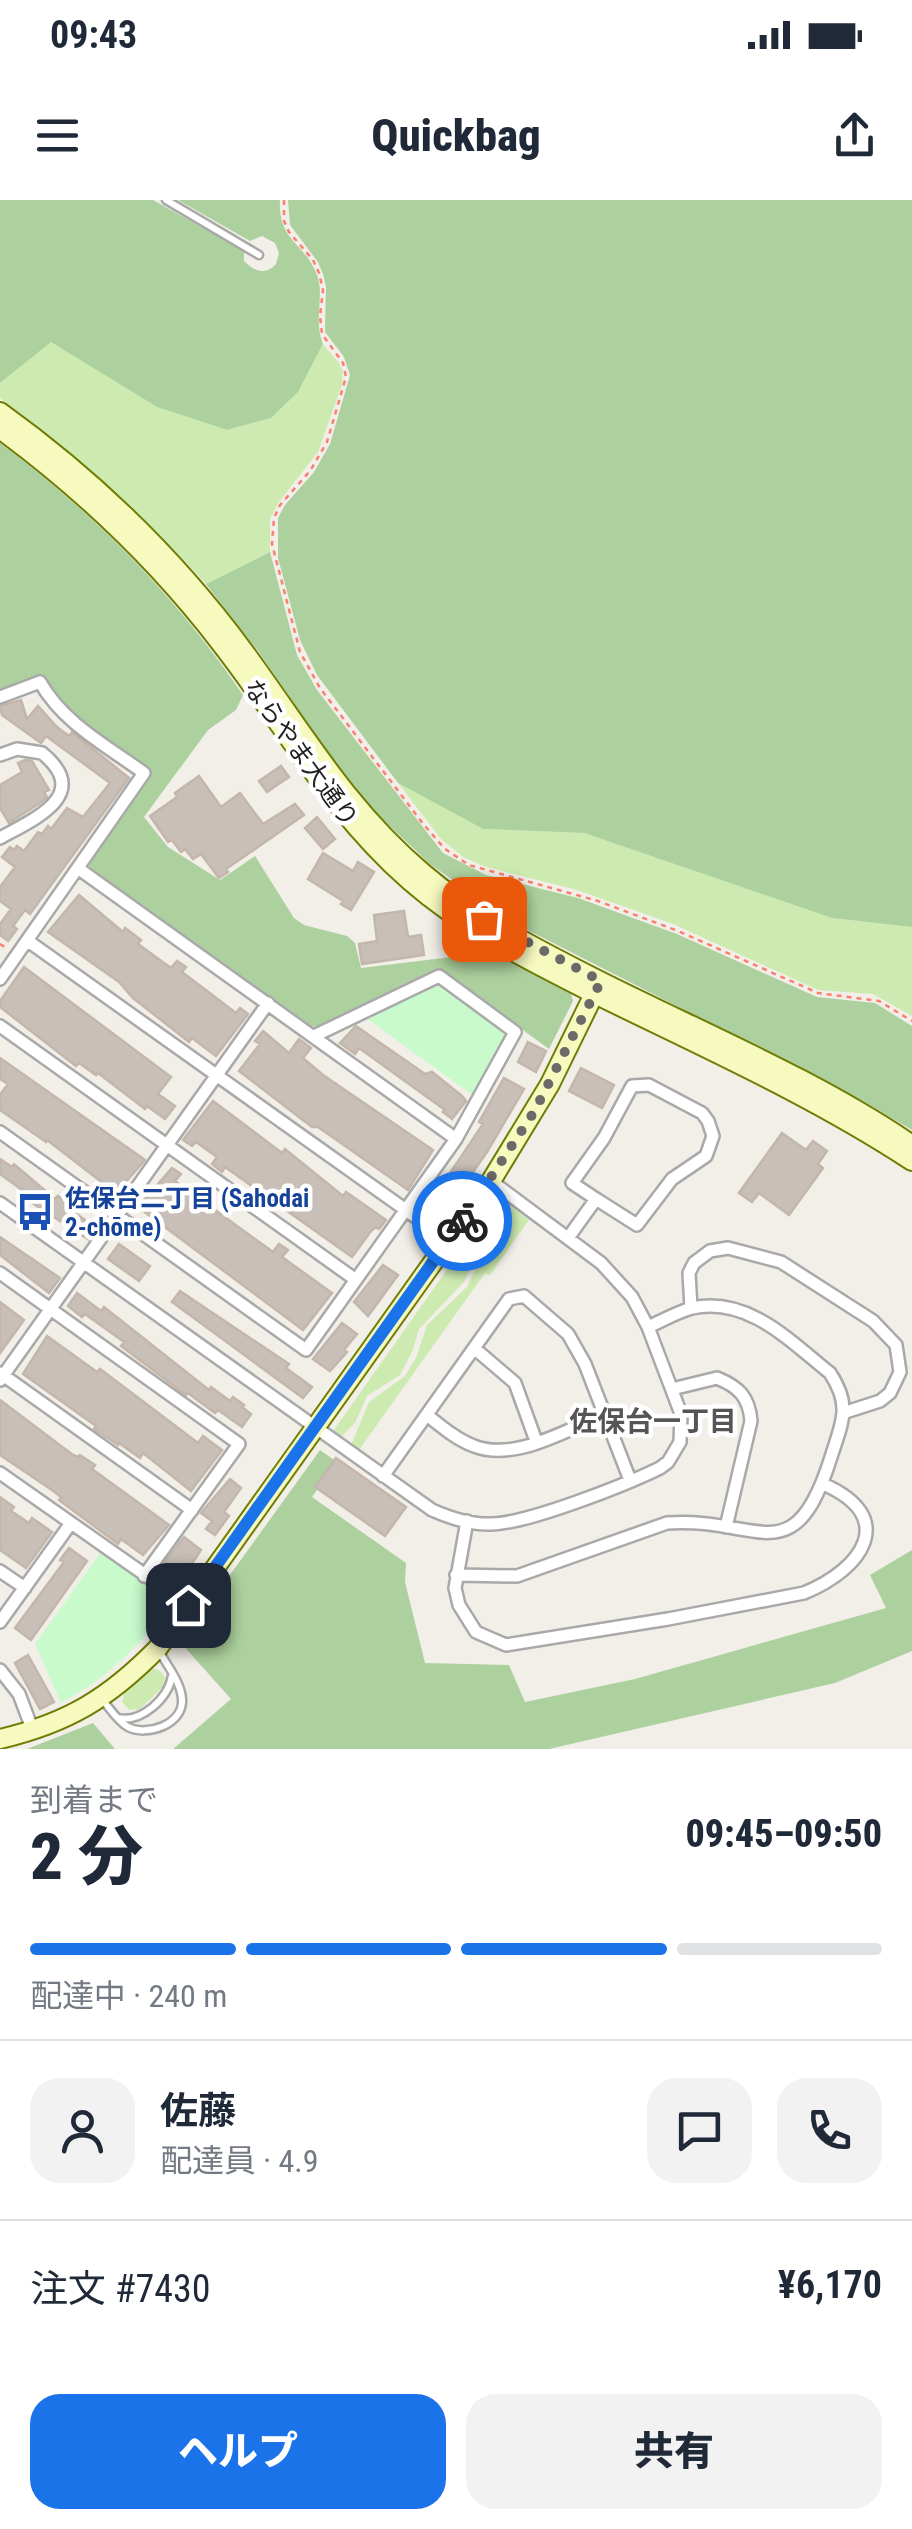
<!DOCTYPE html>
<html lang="ja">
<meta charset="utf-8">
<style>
:root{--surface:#fff;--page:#f2f2f3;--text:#1f2937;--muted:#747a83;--line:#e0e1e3;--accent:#1a73e8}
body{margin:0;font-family:"Roboto Condensed","Noto Sans JP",sans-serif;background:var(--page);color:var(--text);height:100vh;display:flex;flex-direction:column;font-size:38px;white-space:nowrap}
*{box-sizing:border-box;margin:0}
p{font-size:32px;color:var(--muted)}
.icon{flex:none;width:55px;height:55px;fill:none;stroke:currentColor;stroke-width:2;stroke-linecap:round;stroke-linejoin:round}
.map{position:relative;height:1549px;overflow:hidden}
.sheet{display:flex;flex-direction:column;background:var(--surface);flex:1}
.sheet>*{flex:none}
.pin{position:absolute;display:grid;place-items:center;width:85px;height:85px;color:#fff;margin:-42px;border-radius:20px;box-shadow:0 5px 15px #0006}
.courier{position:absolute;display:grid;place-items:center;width:100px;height:100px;margin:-50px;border:8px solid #1a73e8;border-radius:50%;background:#fff;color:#222;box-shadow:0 2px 12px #0007}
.head em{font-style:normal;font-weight:800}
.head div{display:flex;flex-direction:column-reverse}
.head{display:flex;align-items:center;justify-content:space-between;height:170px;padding:0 30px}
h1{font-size:65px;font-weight:800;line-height:75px}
.bar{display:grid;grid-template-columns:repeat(4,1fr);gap:15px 10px;align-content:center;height:120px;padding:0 30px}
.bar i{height:12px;border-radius:8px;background:var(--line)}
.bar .active{background:var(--accent)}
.bar p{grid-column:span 4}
.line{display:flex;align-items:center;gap:25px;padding:0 30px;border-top:2px solid var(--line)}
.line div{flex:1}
.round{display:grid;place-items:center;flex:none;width:105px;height:105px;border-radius:30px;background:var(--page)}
.primary-button{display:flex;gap:20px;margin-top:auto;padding:20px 30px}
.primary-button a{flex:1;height:115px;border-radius:30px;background:var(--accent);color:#fff;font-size:40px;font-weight:800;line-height:115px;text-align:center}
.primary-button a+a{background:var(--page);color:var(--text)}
.status{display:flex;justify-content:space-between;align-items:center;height:70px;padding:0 50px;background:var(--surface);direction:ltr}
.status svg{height:28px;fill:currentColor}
header{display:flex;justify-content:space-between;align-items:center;height:130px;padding:0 30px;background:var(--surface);font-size:45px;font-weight:800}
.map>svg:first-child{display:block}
.grass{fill:#cdebb0}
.forest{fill:#add19e}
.park{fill:#c8facc}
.building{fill:#c7bfb8;stroke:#c4b6ab;stroke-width:2.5}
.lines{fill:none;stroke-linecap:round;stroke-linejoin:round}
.lane-casing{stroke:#a9a9a9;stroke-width:11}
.street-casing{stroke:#a9a9a9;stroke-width:16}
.secondary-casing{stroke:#707d05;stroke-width:22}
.path{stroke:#fa8072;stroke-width:2.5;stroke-dasharray:5 5;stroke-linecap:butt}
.lane{stroke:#fff;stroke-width:6}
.street{stroke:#fff;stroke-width:11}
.secondary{stroke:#f7fabf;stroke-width:18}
.done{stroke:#6b6a68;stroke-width:10;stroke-dasharray:0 18}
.route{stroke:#1a73e8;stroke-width:12}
.labels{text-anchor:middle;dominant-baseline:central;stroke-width:9;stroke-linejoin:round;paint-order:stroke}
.street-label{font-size:25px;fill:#222;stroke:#fff}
.transit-label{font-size:25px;font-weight:bold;fill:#164399;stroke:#fff;text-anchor:start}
.neighbourhood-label{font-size:28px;font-weight:bold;fill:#555;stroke:#fff}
</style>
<div class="status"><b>09:43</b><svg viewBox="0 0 49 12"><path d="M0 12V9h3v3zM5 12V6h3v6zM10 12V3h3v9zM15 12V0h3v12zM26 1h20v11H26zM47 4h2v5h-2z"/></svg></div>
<header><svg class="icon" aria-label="menu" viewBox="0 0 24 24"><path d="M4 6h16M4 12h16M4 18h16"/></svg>Quickbag<svg class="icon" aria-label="share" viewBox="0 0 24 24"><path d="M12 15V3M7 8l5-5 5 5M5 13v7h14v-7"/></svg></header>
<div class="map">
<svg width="912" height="1549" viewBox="0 0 912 1549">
<rect width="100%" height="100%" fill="#f2efe9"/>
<path class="grass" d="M51,141L157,207L227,230L271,218L298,192L323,144L339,163L343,171L342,185L318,252L279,302L270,319V352L206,384C143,314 76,254 0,198V183Z
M398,583L483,629L584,633L832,718L912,727V816L873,794L818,790L673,724L577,690L483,666L463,657L441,639Z
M495,1002L504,1007L501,1025L480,1049L464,1082L419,1129L412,1152L400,1175L367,1196L355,1223L341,1237L333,1231Z
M509,1005L529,1020L490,1075L485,1073L359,1250L351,1245L369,1202L405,1176L416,1158L427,1125L467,1087L484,1051L509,1024Z
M151,1468L159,1470L165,1477V1485L140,1509L129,1510L122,1502L124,1493Z"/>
<path class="forest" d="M0,0H153L244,51V61C254,71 265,76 276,64L279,53L275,43L262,36L250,41L178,0H280C278,42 304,41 317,75C325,97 313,120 323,144L298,192L271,218L227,230L157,207L51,142L0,183Z
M288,0H912V727L832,718L584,633L483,629L398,583L317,475L300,440L278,358V318L285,305L314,272L330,244L350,175L344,157L325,132L326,87L323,74L318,62L290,25Z
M0,243C95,314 176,396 243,495L236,510L208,530L144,617L168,647L220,680L255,656L294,718L304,725L347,736L355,743L361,768L468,755L473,742L571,794L573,801L549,849L440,770L319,827L309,826L89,669L87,659L151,571L71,514L57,502L42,476L0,492Z
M270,352L297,455L317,490L443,653L486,675L578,698L677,734L817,797L875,803L912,826V930L863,901L512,722L430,664L378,615L346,578L258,451L206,384Z
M320,1250L337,1262L312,1297L406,1363L405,1382L425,1463L509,1465L525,1502L635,1479L886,1408L870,1375L912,1350V1451L835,1483L549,1549H173L231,1499L181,1443Z
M93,1523L115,1549H27Z"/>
<path class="park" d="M433,786L444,787L503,829L505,840L475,897L366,818Z
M101,1352L168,1399L169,1406C139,1447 107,1478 61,1503L35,1444Z"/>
<path class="building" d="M21,500L27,519L38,506L57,527L69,536L72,532L129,578L30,714L25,710L13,726L17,729L8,741L0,735V724L11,709L0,701V687L15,667L2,657L10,647L14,650L17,646L24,651L38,632L42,634L48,626L51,629L67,608L83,617L110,583L46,536L41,543L2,515L0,506Z
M25,560L32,561L49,590L44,592L47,597L40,603L9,623L0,608V585L22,572L18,563Z
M281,566L289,577L267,592L259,581Z
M199,576L221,607L240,593L263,624L295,604L304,615L226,669L228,672L219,678L201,654L193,659L185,649L181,652L172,640L168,642L150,616L177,597L175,593Z
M317,617L335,639L323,649L305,628Z
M323,653L353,671L358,662L374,672L351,710L341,704L343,701L308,679Z
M79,695L123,732L125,728L141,740L138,744L171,768L177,761L186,767L182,772L236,813L240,808L248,814L216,856L192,838L189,842L133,798L119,782L48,732Z
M404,711L408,737L421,735L424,755L362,764L359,744L377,741L374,715Z
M24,767L171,877L158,894L175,906L165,919L147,906L145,909L98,873L96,875L79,863L76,866L0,807V801Z
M356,826L425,874L432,872L462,896L466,901L452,919L443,912L445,910L359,848L355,854L340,843Z
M263,831L289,853L299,839L311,848L303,858L323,875L433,950L408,990L318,927H312L239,871L260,844L255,841Z
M528,842L546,851L536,872L518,862Z
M0,858L145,960L116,993L47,940L46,942L0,910V895L8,884L0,879Z
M581,868L614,885L602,908L569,891Z
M504,878L524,889L487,952L440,1019L426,1009L483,924L479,922Z
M213,901L282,953L285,949L343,996L346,992L386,1020L379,1029L376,1027L371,1031L352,1057L225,967L222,972L212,964L217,957L196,942L192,946L183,940Z
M782,933L806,950L813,941L827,951L818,964L823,968L789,1015L759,993L752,1002L739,993Z
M0,959L12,967L14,964L55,999L58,996L76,1009L74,1012L96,1028L88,1039L26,999L29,995L0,974Z
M172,968L181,974L175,981L273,1052L279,1044L288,1050L282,1057L332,1093L303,1130L138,1007Z
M0,1037L60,1078L49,1093L0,1055Z
M119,1044L150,1066L139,1081L108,1059Z
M383,1065L398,1075L368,1116L354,1102Z
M180,1091L289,1164L286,1168L312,1187L303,1198L172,1102Z
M77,1093L101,1111L104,1107L209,1190L211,1187L230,1201L233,1197L244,1205L242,1207L251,1214L242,1227L218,1210L215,1213L188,1193L186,1195L121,1146L124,1142L85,1114L82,1117L68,1106Z
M0,1102L24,1120L0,1153Z
M342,1123L357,1134L344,1150L347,1152L330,1171L313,1159Z
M47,1136L97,1172L100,1169L198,1243L203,1236L222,1250L191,1291L143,1253L140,1258L119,1243L118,1245L94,1229L96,1226L23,1174Z
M0,1200L73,1255L78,1257L80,1255L95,1265L92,1269L169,1325L143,1355L121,1339L118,1344L59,1300L61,1297L52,1290L0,1255Z
M336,1258L406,1307L385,1336L315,1287Z
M230,1279L241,1288L224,1312L229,1316L215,1335L206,1329L212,1321L201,1313Z
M0,1297L14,1307L11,1311L29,1323L32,1318L52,1332L26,1368L0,1350Z
M184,1337L201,1350L177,1386L166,1378L173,1368L165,1362Z
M69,1348L87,1361L31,1440L15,1428L64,1362L60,1360Z
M28,1455L54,1502L40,1509L15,1463Z"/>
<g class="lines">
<g class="lane-casing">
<path id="lane" d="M166,0L259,55
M101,1498C109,1507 117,1521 128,1527C147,1537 184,1524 182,1499C181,1482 166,1464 158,1449
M118,1518C141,1523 168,1499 172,1476"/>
</g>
<g class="street-casing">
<path id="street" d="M0,497L40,482C63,523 107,546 144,573L0,779
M0,555L17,549L42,553C93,595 34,619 0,638
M79,669L456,939
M28,741L448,1040
M0,826L356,1080
M0,932L306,1150L456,939L515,832L439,776L314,836
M0,1003L432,1310C450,1318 472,1325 492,1324C529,1323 625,1285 660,1268L668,1262L680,1242L681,1214L648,1127L632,1097L601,1063L491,981
M568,1038L596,999L572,983L604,938L632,886L649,885L702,913L708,921L713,936L706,956L672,979L637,1025L596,999
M0,1073L239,1244L144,1376
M691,1108L689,1073L694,1063L710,1051L728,1048L781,1062L873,1121L896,1145L900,1172L890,1193L880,1201L846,1212
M474,1148L515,1183L536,1241
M0,1173L192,1310
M0,1180L268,803
M672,1189L717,1178C739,1187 749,1197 751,1221L726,1327
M427,1215C441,1226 457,1240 474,1246C515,1262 565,1230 604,1215
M0,1273L188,1405
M383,1276L509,1099L524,1096L568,1134L585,1164L630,1280
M467,1321L455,1388L459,1405L476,1432L506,1445L668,1419L804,1393C863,1369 899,1317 823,1284
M0,1371L25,1388
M456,1375L517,1376L667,1323C759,1316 794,1378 832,1254C843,1220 851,1205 830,1173C790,1141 748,1096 692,1108C677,1112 662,1121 648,1127
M0,1422L71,1323
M0,1470L19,1494L33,1531"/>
</g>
<g class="secondary-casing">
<path id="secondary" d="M0,212C93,279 175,358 243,450C302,530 345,607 423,673C473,716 531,746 590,776C696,830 814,878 912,945
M0,229C84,291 158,361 222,445C285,526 331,612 410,681C466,730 532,762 597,795C703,847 813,896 912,961
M0,1539C68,1523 109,1498 158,1448L491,981L550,884L599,784"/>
</g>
<path class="path" d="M284,0V21L289,32L313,60L319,73L323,90L320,116L322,134L343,163L346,177L327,242L310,271L280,305L274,318L272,344L300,452L320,488L424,625L445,649L469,665L598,701L678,731L818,793L879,801L912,821
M0,744L8,749"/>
<use href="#lane" class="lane"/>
<use href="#street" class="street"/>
<use href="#secondary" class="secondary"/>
</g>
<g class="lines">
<path class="done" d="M462,1021L534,912L601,781L484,719"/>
<path class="route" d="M188,1405L462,1021"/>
</g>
<defs>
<g id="bus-bare" transform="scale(3)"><path d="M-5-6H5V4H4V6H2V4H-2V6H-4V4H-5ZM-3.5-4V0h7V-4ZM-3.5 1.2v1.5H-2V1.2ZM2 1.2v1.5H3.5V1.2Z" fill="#1a4fb4" stroke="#fff" stroke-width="2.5" paint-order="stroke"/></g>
</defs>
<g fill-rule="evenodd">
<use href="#bus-bare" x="35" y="1012"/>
</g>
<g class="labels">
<g class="street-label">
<text transform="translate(301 553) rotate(54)">ならやま大通り</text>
</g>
<g class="transit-label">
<text x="65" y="998">佐保台二丁目 (Sahodai<tspan x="65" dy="29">2-chōme)</tspan></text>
</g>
<g class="neighbourhood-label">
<text x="653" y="1221">佐保台一丁目</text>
</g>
</g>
</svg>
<div class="pin" style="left:484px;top:719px;background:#ea580c"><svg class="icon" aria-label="bag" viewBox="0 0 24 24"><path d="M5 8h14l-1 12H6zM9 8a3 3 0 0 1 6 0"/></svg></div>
<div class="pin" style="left:188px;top:1405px;background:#1f2937"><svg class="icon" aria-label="home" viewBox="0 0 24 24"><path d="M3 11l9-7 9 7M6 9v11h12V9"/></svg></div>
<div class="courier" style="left:462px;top:1021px"><svg class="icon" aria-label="bike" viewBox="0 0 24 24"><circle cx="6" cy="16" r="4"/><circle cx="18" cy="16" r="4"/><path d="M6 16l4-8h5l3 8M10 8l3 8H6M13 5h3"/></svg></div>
</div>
<section class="sheet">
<div class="head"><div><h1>2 分</h1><p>到着まで</p></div><em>09:45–09:50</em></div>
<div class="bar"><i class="active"></i><i class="active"></i><i class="active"></i><i></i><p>配達中 · 240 m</p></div>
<div class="line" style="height:180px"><a class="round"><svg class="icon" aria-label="person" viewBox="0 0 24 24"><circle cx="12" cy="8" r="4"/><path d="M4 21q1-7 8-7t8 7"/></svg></a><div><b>佐藤</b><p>配達員 · 4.9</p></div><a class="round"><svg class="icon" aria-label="chat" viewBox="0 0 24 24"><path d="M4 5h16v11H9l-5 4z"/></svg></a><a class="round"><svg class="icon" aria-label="phone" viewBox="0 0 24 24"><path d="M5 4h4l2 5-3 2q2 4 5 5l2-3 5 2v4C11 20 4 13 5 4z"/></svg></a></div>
<div class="line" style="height:130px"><div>注文 #7430</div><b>¥6,170</b></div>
<div class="primary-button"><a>ヘルプ</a><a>共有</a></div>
</section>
